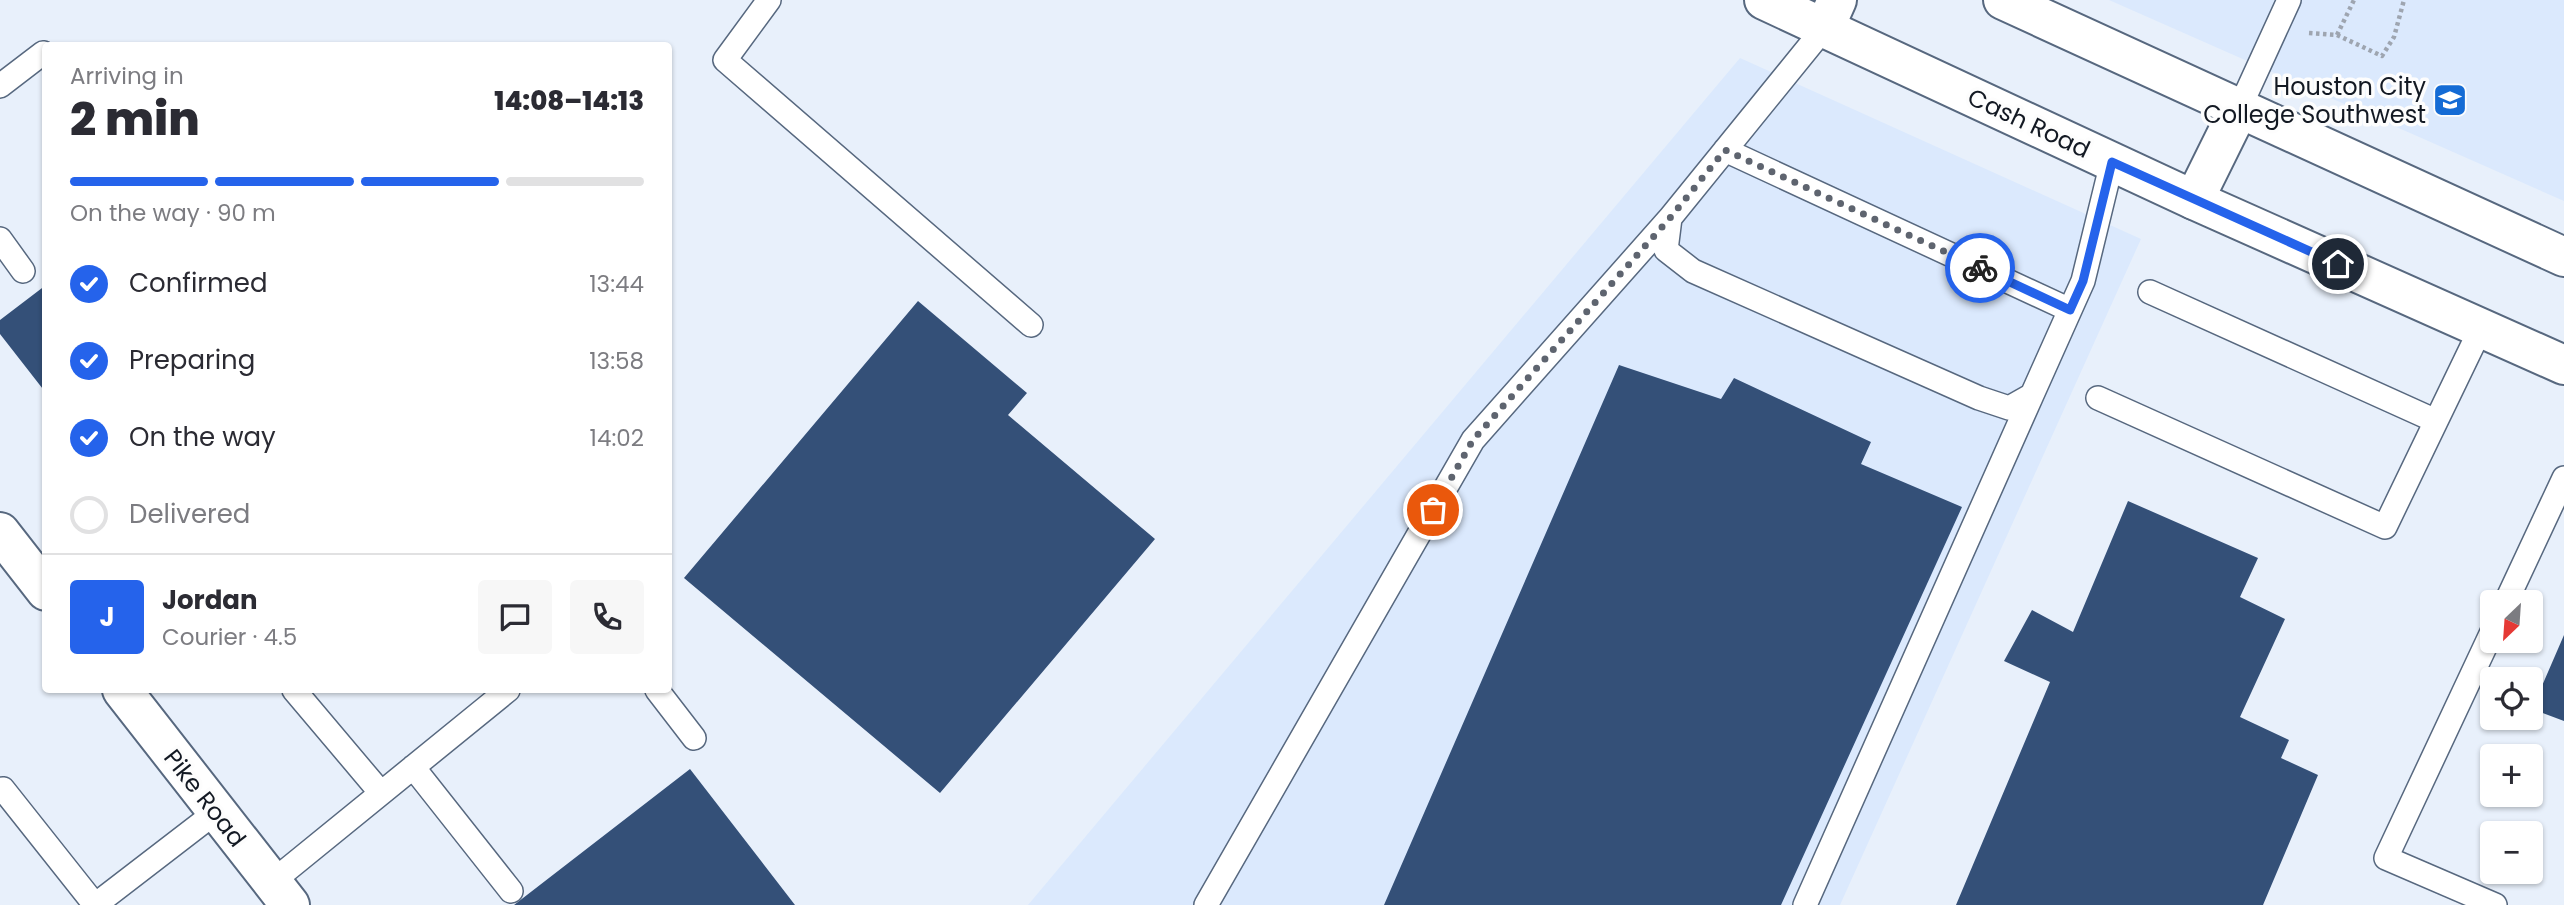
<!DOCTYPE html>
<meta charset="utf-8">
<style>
:root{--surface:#fff;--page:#f7f7f7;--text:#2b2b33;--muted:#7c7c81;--line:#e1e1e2;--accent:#2563eb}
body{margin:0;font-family:Poppins,sans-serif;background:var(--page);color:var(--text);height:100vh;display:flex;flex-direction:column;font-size:26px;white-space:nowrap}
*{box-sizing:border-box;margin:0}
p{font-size:23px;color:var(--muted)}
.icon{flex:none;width:38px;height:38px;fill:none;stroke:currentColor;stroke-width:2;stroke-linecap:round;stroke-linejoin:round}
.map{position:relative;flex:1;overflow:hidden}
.details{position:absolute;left:42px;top:42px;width:630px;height:651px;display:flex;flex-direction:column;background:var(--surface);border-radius:7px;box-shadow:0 2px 5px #0004}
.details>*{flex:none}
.needle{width:46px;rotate:205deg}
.tools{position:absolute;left:2480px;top:590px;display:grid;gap:14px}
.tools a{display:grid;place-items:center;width:63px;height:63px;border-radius:7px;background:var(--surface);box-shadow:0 2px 5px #0004;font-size:35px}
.pin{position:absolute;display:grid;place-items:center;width:60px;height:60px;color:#fff;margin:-30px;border:4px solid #fff;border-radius:50%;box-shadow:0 2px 7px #0007}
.courier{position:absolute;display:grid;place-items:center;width:70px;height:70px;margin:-35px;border:5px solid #2563eb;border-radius:50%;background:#fff;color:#222;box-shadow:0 2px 9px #0007}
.summary em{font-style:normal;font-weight:800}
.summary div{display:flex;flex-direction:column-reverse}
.summary{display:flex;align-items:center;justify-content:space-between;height:119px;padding:0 28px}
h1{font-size:46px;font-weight:800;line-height:52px}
.bar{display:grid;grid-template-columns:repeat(4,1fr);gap:10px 7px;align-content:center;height:84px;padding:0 28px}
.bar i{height:9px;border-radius:5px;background:var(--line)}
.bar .selected{background:var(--accent)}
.bar p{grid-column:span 4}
.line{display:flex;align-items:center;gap:18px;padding:0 28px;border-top:2px solid var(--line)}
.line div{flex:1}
.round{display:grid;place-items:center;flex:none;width:74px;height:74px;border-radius:7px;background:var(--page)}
ol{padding:0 28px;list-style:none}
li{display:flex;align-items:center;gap:21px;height:77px}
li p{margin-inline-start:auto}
li .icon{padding:7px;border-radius:50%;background:var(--accent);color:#fff;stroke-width:4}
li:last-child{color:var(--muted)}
li i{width:38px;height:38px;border:4px solid var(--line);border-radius:50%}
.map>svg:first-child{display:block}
.built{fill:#dbe9fd}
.building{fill:#345078}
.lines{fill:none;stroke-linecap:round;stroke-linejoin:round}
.lane-casing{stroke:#57687f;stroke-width:26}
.street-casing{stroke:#57687f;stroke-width:42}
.secondary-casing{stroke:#57687f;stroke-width:42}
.path{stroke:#9ea5b0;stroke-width:4.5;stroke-dasharray:3.5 3.5;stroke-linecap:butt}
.lane{stroke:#fff;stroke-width:23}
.street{stroke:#fff;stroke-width:38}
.secondary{stroke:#fff;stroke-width:38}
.done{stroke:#5e646f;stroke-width:7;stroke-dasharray:0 12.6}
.route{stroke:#2563eb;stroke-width:9}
.labels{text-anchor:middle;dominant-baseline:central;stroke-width:7;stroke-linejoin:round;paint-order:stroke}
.poi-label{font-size:24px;fill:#131923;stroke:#fdfdfd;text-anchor:end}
.street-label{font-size:24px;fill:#131923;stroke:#fdfdfd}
</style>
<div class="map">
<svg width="2564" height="905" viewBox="0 0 2564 905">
<rect width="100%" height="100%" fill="#e8f0fb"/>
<path class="built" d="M2109,0H2564V201Z
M1740,58L2141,239L1840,905H1028Z"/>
<path class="building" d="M46,285V393L0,334V320Z
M918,301L1027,393L1008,415L1155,539L940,793L684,578Z
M1619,365L1721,399L1734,378L1871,442L1861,464L1962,507L1781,905H1384Z
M2128,501L2258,558L2240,597L2285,619L2240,717L2289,740L2281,758L2318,775L2263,905H1956L2050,682L2004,661L2032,610L2073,632Z
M2564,635V721L2532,709Z
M690,769L795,905H514Z"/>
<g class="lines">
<g class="lane-casing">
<path id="lane" d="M769,0L725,60L1031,325
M1825,27L1670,218L1666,250L1693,271L1979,398L2009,408L2032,395L2083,281L2112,162
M0,86L43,53
M2240,107L2289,0
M1725,150L2070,310
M0,239L23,271
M2150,292L2436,421
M2098,398L2385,527L2481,328
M2506,602L2564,478
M2492,632L2386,858L2495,905
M294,690L381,793
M657,690L694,738
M413,767L511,891
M3,789L95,905
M272,882L508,690
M95,905L216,812
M1206,905L1473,440L1670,218
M1805,905L2032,395"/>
</g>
<g class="street-casing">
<path id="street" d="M1825,27L1837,0
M2194,200L2240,107
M0,532L46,591
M122,690L290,905"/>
</g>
<g class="secondary-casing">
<path id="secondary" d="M1764,0L2194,200L2564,365
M2003,0L2564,257"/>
</g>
<path class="path" d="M2309,33L2337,35L2382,56L2394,37L2404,0
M2337,35L2354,0"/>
<use href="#lane" class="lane"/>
<use href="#street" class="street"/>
<use href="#secondary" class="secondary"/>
</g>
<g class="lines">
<path class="done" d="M1433,510L1473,440L1670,218L1725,150L1980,268"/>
<path class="route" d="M1980,268L2070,310L2083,281L2112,162L2338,264"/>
</g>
<defs>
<g id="university-square" transform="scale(1.75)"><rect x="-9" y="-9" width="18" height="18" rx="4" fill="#146bd5" stroke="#fdfdfd"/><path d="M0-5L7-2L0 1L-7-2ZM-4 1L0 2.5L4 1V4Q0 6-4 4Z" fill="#fff"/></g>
</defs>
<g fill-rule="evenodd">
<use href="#university-square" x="2450" y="100"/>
</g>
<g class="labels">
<g class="poi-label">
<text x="2426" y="86">Houston City<tspan x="2426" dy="28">College Southwest</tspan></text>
</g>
<g class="street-label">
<text transform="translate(2029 123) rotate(25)">Cash Road</text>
<text transform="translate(205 798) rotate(52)">Pike Road</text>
</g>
</g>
</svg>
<div class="tools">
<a><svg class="needle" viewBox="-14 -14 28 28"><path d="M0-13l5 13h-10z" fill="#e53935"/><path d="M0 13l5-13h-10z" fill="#7c7c81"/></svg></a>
<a><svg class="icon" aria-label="locate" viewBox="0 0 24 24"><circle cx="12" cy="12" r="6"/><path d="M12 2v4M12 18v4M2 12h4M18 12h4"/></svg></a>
<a>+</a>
<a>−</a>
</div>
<div class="pin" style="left:1433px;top:510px;background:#ea580c"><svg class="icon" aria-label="bag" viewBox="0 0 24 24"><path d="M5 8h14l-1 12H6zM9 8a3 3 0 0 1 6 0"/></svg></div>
<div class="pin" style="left:2338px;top:264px;background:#1f2937"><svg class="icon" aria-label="home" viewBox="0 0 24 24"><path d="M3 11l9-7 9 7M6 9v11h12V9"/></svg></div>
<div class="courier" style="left:1980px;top:268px"><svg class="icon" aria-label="bike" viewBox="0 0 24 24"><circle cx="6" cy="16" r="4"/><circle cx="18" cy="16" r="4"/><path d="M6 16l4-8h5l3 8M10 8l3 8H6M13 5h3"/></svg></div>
<section class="details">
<div class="summary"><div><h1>2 min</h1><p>Arriving in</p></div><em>14:08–14:13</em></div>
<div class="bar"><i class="selected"></i><i class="selected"></i><i class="selected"></i><i></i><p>On the way · 90 m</p></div>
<ol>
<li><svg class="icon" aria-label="check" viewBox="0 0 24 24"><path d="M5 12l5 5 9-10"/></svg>Confirmed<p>13:44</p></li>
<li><svg class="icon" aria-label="check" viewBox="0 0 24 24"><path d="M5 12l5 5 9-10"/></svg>Preparing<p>13:58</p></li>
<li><svg class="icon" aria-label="check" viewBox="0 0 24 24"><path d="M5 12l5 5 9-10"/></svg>On the way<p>14:02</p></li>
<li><i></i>Delivered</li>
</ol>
<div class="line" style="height:126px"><b class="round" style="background:var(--accent);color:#fff">J</b><div><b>Jordan</b><p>Courier · 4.5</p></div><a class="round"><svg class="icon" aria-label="chat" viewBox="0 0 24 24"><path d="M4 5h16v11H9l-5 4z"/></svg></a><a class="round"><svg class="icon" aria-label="phone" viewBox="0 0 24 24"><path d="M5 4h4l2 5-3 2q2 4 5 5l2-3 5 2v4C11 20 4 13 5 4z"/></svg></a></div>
</section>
</div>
